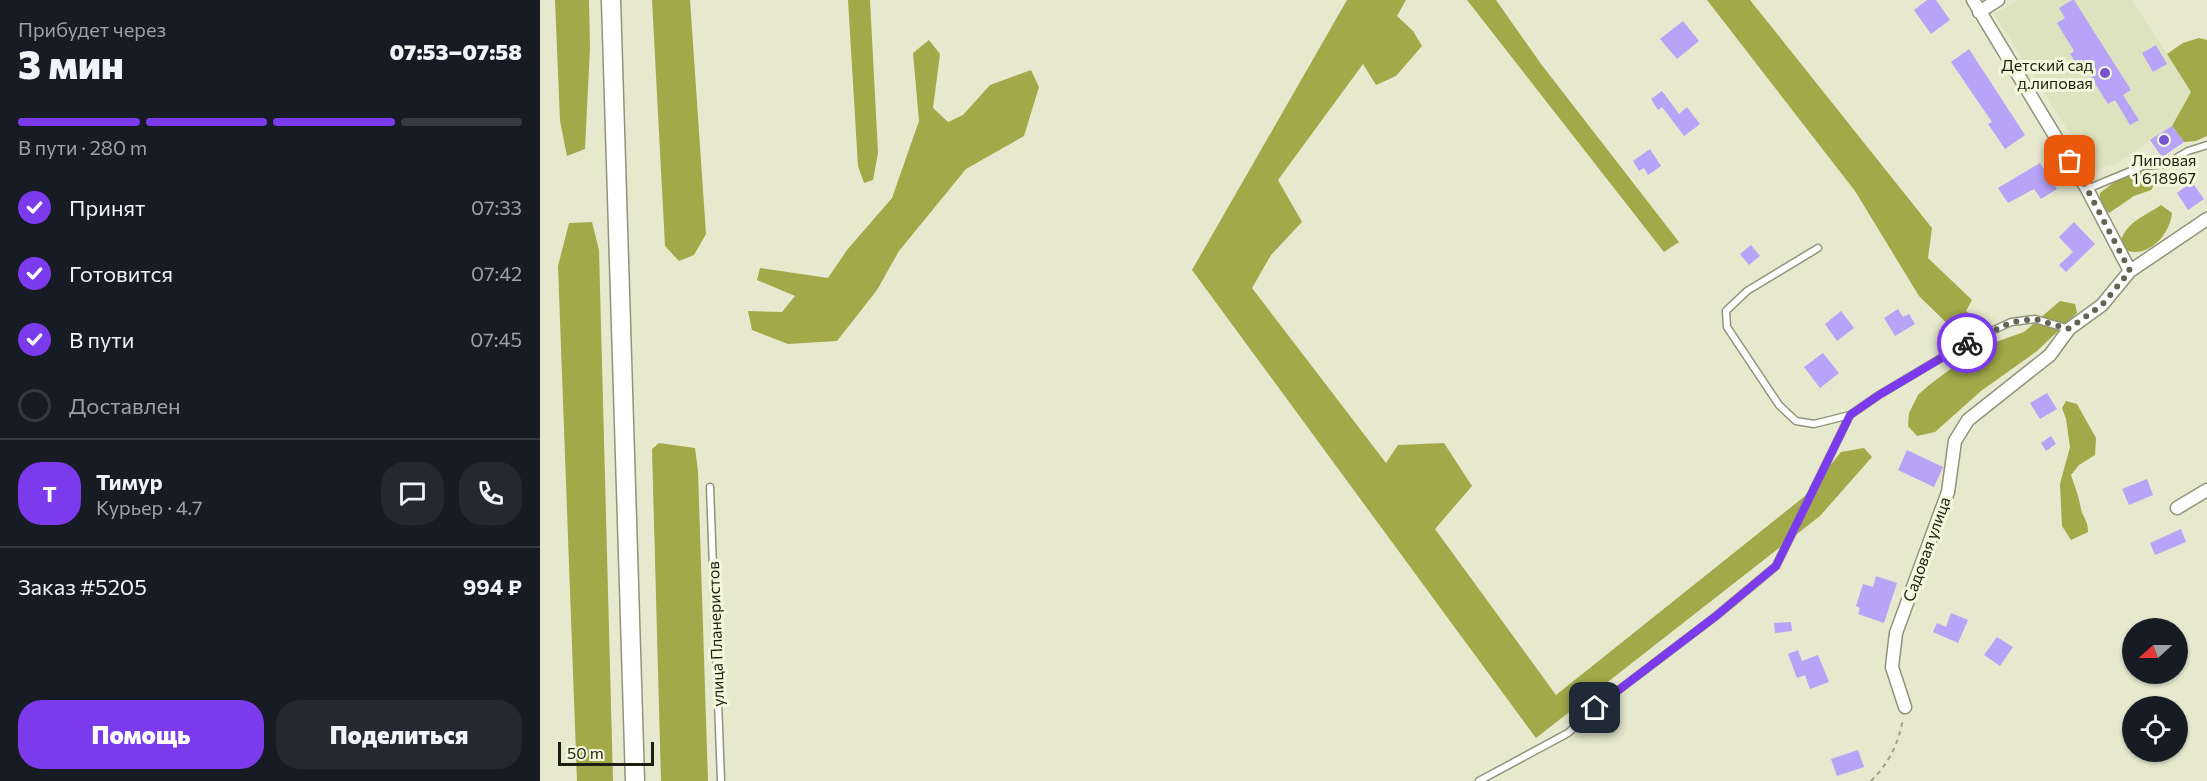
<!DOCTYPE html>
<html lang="ru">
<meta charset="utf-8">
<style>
:root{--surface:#171b24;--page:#242831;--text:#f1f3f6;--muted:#9ea1a6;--line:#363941;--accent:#7c3aed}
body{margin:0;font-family:Commissioner,sans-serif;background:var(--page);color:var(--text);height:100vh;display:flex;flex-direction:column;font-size:22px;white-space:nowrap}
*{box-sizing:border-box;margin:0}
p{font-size:20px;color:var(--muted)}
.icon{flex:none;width:33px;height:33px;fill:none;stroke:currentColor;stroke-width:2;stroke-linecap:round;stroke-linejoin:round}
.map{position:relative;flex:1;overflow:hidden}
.panel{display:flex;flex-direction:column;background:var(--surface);width:540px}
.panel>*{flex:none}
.needle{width:39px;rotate:249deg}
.controls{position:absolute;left:1582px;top:618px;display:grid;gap:12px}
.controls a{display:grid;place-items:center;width:66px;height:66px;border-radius:50%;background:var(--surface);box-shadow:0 2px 4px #0004;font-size:30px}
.scale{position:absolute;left:18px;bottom:15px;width:96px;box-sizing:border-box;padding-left:6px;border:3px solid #1c1d13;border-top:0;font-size:16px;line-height:21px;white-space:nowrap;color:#1c1d13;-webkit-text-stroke:4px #f3f7dc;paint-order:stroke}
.pin{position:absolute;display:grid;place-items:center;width:51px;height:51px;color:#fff;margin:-26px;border-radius:12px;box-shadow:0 3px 9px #0006}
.courier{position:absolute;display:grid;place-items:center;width:60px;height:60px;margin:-30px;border:4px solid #7c3aed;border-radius:50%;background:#fff;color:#222;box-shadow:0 2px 8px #0007}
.overview em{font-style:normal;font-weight:800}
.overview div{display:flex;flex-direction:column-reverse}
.overview{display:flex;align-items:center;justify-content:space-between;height:102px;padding:0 18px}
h1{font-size:39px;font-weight:800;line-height:45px}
.bar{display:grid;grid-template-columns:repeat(4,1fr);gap:9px 6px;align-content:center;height:72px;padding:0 18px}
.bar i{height:8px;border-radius:4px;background:var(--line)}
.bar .on{background:var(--accent)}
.bar p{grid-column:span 4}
.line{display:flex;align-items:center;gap:15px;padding:0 18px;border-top:2px solid var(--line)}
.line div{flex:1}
.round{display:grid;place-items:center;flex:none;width:63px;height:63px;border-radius:24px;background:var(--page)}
ol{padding:0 18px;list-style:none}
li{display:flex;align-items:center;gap:18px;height:66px}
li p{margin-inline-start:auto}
li .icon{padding:6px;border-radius:50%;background:var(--accent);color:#fff;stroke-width:4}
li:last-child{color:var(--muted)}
li i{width:33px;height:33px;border:3px solid var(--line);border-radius:50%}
.cta{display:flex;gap:12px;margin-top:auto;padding:12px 18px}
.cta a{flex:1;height:69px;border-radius:24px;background:var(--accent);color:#fff;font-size:24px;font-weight:800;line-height:69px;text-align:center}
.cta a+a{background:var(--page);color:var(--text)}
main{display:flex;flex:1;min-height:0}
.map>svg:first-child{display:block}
.built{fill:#dde2bf}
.forest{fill:#a1a949}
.building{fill:#b7a4f8}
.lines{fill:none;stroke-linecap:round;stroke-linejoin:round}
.service-casing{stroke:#91947b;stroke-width:9}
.minor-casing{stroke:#91947b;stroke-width:15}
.secondary-casing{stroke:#91947b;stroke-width:21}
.path{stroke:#9ea08b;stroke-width:2;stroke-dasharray:4.5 4.5;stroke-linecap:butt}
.service{stroke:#fff;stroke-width:6}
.minor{stroke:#fff;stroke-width:12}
.secondary{stroke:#fff;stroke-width:18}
.done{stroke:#636454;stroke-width:6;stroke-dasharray:0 10.8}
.route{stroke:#7c3aed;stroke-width:8}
.poi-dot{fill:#7953cd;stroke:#f3f7dc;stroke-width:2}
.labels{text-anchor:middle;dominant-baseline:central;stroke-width:6;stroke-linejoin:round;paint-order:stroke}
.poi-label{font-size:16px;fill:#1c1d13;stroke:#f3f7dc;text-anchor:end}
.street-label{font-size:16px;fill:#1c1d13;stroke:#f3f7dc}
</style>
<main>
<section class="panel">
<div class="overview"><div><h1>3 мин</h1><p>Прибудет через</p></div><em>07:53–07:58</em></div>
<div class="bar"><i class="on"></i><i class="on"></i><i class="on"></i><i></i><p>В пути · 280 m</p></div>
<ol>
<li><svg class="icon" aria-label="check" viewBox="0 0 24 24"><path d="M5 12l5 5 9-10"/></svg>Принят<p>07:33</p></li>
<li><svg class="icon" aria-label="check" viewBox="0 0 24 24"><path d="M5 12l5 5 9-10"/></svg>Готовится<p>07:42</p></li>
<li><svg class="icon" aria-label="check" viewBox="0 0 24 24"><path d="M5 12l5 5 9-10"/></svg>В пути<p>07:45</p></li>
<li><i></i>Доставлен</li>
</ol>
<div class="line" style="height:108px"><b class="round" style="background:var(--accent);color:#fff">Т</b><div><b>Тимур</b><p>Курьер · 4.7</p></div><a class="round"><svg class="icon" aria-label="chat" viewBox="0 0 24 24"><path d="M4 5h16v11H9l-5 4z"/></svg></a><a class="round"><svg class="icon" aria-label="phone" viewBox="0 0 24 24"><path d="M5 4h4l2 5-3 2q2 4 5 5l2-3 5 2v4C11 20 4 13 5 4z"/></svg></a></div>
<div class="line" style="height:78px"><div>Заказ #5205</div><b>994 ₽</b></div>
<div class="cta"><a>Помощь</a><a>Поделиться</a></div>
</section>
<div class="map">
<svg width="1667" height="781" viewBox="0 0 1667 781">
<rect width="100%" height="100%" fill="#e6e9ce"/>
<path class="built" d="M1478,0H1592L1651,92L1632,126L1575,164L1553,170L1454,14Z"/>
<path class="forest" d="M15,0H49L50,48L45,149L27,156L20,121Z
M112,0H150L166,234L154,255L139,261L125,246Z
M308,0H330L338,153L333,180L324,183L318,166Z
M807,0H866L857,16L873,31L882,46L856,76L836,85L823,64L738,180L762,222L731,255L712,288L846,463L858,445L904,443L932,486L895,529L1016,695L1265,496L1301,452L1324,448L1332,457L1280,516L996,738L652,270Z
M927,0H956L1001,64L1139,242L1124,252Z
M1167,0H1210L1392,228L1388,258L1432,300L1426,311L1439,320L1442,325L1422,338L1379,296L1315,191Z
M1659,38L1667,40V136L1656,141L1644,142L1632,126L1651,92L1627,54L1643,43Z
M389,40L400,54L393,108L408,122L423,115L450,85L491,70L499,87L484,136L426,169L359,251L337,290L297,341L248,344L212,330L208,311L242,312L255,296L217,280L220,268L288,278L307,250L352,198L379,121L373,53Z
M1600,172H1609L1617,180L1611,190L1594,196L1569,213C1562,208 1559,202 1560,193L1577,180Z
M1621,205L1632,213C1630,234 1609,259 1585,250L1581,240C1588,221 1605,216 1621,205Z
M52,222L59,250L73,781H37L18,266L29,223Z
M1520,301L1535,304L1537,313L1497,351L1441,391L1395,432L1377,436L1368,426L1369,413L1378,395L1389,385L1439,348L1484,332Z
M1526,401L1537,404L1556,438L1555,455L1539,465L1531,475C1535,487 1539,497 1541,509C1543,518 1548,520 1548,532L1531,540L1522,526L1520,484L1530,447L1526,419L1522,408Z
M119,443L155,448L158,471L168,781H121L112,449Z"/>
<path class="building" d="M1387,0H1396L1410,20L1391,34L1374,10Z
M1532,0H1534L1591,90L1583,95L1599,120L1590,125L1575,100L1568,104L1549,74L1545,77L1530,54L1534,51L1517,23L1525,18L1519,8Z
M1143,21L1159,41L1137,59L1120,39Z
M1616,45L1627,64L1613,72L1602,53Z
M1429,49L1485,135L1465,149L1448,124L1452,122L1411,62Z
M1122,91L1139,114L1147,107L1160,124L1144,136L1122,107L1118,110L1111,99Z
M1632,126L1644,142L1622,157L1610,140Z
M1110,149L1121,166L1108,175L1104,168L1099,171L1093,161Z
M1500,163L1517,189L1501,199L1494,189L1468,203L1458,188Z
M1652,182L1664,199L1648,210L1637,193Z
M1534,222L1555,244L1526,272L1519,265L1533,252L1519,237Z
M1211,245L1220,256L1209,265L1200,254Z
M1358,309L1363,317L1369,314L1375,324L1355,336L1344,318Z
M1301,311L1314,328L1297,341L1285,324Z
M1283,353L1299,373L1280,388L1264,367Z
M1507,393L1517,409L1500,419L1490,403Z
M1511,436L1516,444L1506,451L1501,443Z
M1367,450L1403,467L1394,487L1358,470Z
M1607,479L1613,495L1589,505L1582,489Z
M1641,529L1646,542L1615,555L1610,543Z
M1336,576L1357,583L1344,623L1318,614L1320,608L1316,606L1323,584L1333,587Z
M1411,613L1428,620L1418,643L1393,632L1397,623L1406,627Z
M1251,622L1252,631L1235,633L1234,623Z
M1457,637L1473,647L1460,666L1444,655Z
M1258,650L1262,661L1278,655L1289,682L1270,689L1265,675L1257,678L1248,654Z
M1318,750L1324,767L1297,776L1291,759Z"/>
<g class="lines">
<g class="service-casing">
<path id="service" d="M1547,189L1603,166L1626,164L1648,151L1667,145
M1278,248L1207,291L1186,311L1187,327L1239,405L1256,421L1274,424L1310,415
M170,487L181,781
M939,781L1028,733L1055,708L1176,616L1236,566L1310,415L1339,395L1426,343L1471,322L1495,319L1529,329"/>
</g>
<g class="minor-casing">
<path id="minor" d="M1433,0L1547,189L1590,271
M1439,12L1458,0
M1637,508L1667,490
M1365,707L1352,667L1356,633L1408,492L1415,441L1428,420L1510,355L1529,329L1562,305L1590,271L1667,219"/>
</g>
<g class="secondary-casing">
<path id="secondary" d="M71,0L95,781"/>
</g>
<path class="path" d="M1331,781C1349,763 1359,743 1363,718"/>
<use href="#service" class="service"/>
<use href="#minor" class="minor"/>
<use href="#secondary" class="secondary"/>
</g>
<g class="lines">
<path class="done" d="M1427,343L1472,322L1495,319L1528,329L1562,305L1590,271L1547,189L1530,161"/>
<path class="route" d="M1055,708L1176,616L1236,566L1310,415L1339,395L1427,343"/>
</g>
<g class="poi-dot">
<circle cx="1565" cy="73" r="6"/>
<circle cx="1624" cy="140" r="6"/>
</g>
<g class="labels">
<g class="poi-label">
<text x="1553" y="64">Детский сад<tspan x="1553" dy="18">д.липовая</tspan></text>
<text x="1624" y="159" text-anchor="middle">Липовая<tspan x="1624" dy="18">1 618967</tspan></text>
</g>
<g class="street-label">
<text transform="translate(1386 549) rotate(-70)">Садовая улица</text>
<text transform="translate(175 634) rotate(-92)">улица Планеристов</text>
</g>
</g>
</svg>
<div class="controls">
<a><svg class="needle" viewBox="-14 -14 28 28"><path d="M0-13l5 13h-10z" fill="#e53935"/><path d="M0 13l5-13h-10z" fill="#9ea1a6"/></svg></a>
<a><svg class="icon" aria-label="locate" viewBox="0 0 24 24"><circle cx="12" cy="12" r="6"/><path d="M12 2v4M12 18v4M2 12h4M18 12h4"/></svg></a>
</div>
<div class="scale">50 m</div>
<div class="pin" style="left:1530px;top:161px;background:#ea580c"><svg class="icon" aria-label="bag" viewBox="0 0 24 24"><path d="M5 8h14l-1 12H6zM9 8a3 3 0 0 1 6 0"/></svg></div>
<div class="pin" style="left:1055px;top:708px;background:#1f2937"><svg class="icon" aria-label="home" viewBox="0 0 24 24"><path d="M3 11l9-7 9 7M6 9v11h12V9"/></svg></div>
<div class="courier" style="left:1427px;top:343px"><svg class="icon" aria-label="bike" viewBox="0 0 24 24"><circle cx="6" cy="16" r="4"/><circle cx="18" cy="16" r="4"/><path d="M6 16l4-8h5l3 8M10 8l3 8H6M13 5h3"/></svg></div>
</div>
</main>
